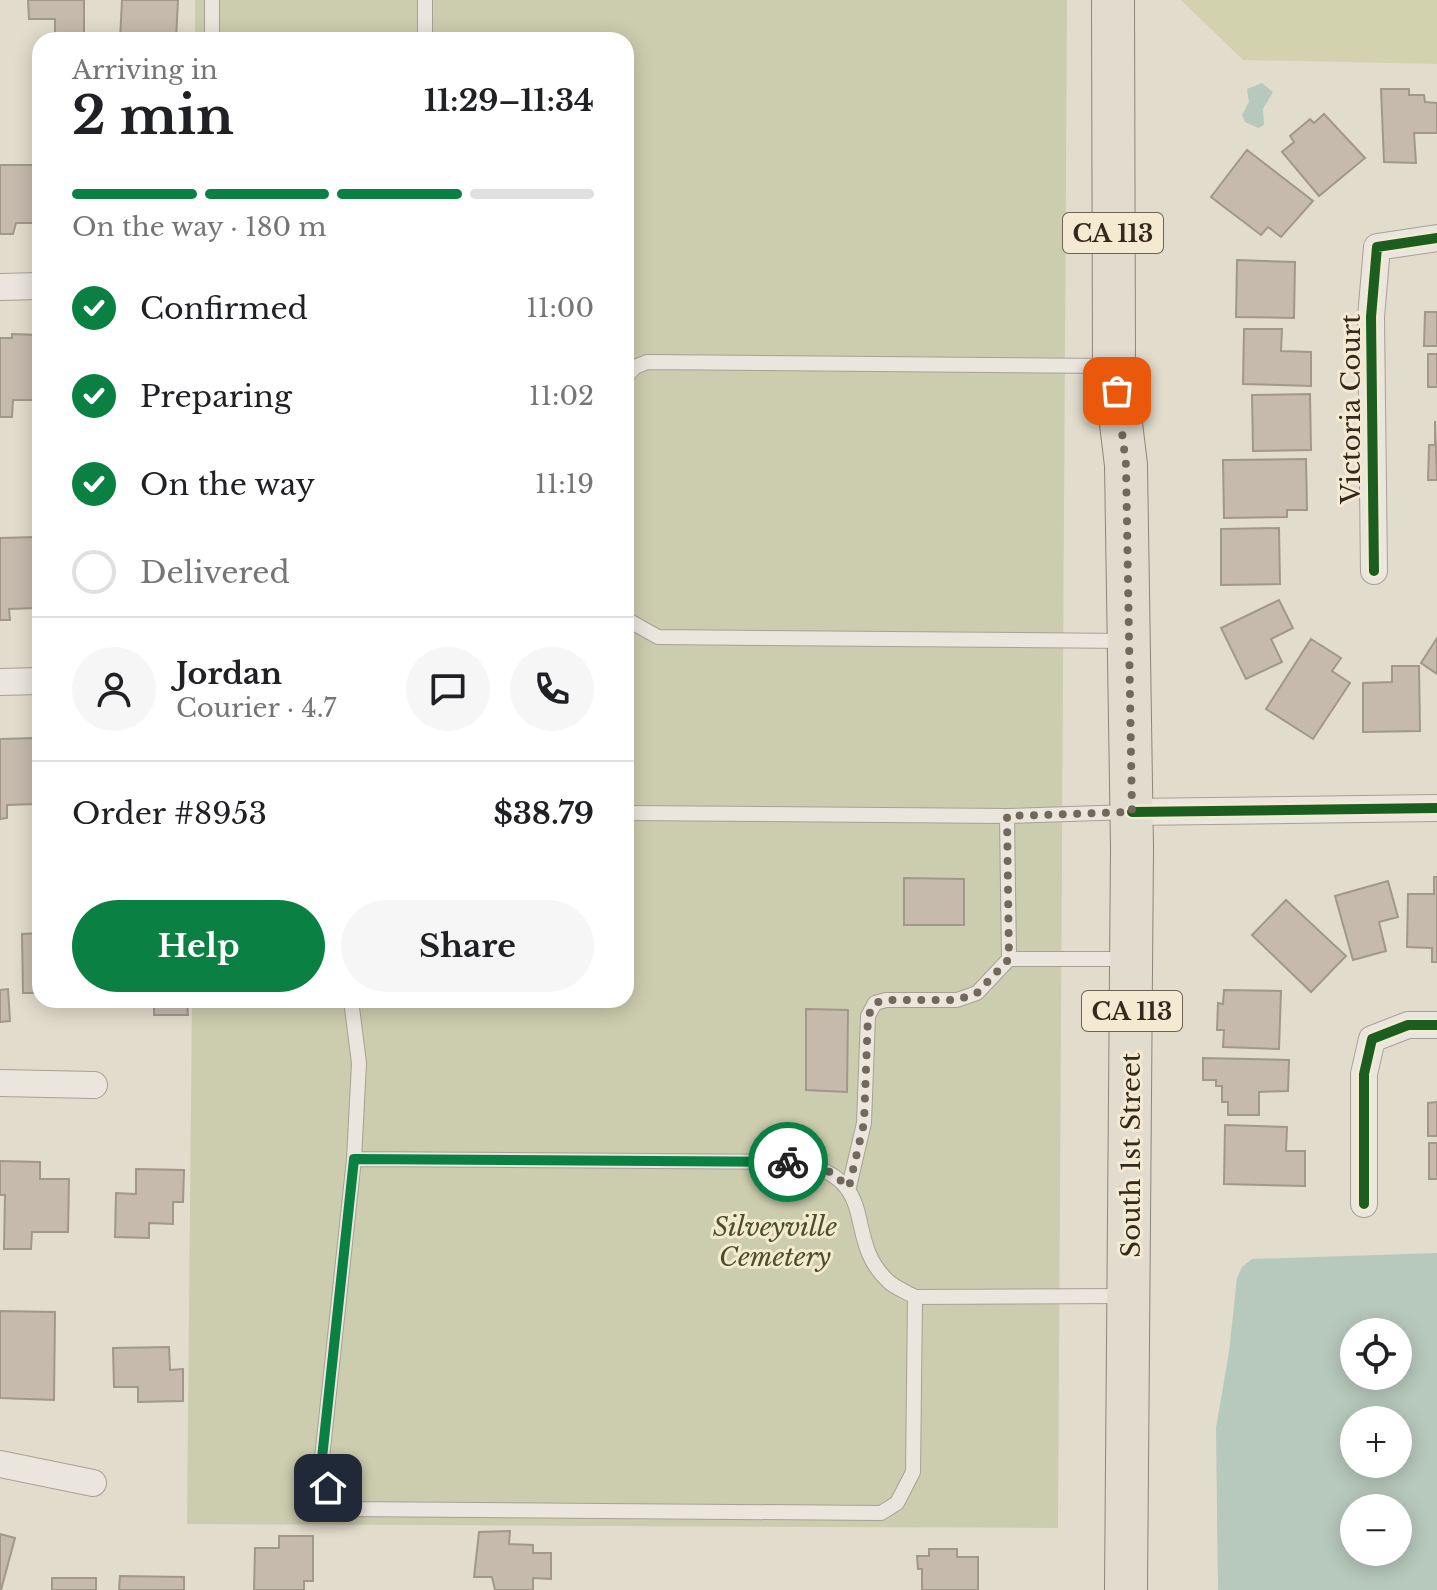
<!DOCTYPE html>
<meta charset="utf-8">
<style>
:root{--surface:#fff;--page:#f6f6f6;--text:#202124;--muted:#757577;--line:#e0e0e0;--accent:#0b8043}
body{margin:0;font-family:"Libre Baskerville",serif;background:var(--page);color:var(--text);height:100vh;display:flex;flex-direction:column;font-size:30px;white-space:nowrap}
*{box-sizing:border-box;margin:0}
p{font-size:26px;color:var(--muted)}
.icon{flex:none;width:44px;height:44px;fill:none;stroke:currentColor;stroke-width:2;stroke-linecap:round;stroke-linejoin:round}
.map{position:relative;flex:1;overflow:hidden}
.sheet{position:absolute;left:32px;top:32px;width:602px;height:976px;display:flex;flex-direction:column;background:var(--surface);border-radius:24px;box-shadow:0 4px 20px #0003}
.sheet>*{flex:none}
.fabs{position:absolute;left:1340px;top:1318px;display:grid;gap:16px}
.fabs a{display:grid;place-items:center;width:72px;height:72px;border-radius:50%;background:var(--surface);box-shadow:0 4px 20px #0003;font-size:40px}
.pin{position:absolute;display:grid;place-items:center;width:68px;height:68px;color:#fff;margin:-34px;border-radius:16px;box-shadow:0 4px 12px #0006}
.courier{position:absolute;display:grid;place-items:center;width:80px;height:80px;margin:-40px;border:6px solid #0b8043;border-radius:50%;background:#fff;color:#222;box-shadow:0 2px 10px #0007}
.head em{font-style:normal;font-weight:800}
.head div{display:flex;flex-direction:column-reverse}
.head{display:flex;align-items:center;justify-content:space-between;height:136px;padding:0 40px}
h1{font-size:52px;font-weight:800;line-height:60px}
.bar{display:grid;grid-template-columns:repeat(4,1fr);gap:12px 8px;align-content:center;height:96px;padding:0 40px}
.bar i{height:10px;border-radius:6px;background:var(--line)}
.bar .current{background:var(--accent)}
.bar p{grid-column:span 4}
.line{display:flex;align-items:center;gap:20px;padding:0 40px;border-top:2px solid var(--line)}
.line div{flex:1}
.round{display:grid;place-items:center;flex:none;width:84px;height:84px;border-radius:42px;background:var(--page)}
ol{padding:0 40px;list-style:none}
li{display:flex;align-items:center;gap:24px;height:88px}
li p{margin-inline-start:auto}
li .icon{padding:8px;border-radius:50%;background:var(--accent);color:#fff;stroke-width:4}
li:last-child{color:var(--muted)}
li i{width:44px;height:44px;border:4px solid var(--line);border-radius:50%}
.button{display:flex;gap:16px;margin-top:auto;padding:16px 40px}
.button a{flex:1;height:92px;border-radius:48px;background:var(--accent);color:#fff;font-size:32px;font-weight:800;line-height:92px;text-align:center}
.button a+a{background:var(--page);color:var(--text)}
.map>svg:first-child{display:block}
.green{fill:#d2d2ae}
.cemetery{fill:#ccccae}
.water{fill:#b7c8bd;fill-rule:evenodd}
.building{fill:#c6baad;stroke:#a2978b;stroke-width:2}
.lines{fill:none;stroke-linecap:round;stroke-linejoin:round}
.lane-casing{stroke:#a7a195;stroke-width:16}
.street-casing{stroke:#a7a195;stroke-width:28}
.primary-casing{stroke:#8d867c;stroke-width:44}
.lane{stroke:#eae6dd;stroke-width:14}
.street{stroke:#eae6dd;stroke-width:26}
.primary{stroke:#e2dccf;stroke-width:42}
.cycleway-casing{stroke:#f4e9d1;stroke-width:15}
.cycleway{stroke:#1b5e20;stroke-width:10}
.done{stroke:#72685b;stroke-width:8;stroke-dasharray:0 14.4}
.route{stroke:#0b8043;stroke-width:10}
.labels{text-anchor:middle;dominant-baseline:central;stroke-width:6;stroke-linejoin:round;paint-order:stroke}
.shield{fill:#f4e9d1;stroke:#6e6354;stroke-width:2}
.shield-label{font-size:24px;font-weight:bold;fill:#35291e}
.street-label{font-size:26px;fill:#35291e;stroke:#f4e9d1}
.park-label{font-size:26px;font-style:italic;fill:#475125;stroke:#f4e9d1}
</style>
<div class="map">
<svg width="1437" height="1590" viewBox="0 0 1437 1590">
<rect width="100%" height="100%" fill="#e2dccc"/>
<path class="green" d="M1181,0H1437V64L1243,60Z"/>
<path class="cemetery" d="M195,0H1067L1058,1528L187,1524L192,1000H626V40H195Z"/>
<path class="water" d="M1262,83L1273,92L1263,109L1264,125L1258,128L1245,122L1242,115L1249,102L1247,89Z
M1437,1253V1590H1218L1216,1428L1229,1352L1237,1278L1242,1267L1252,1259ZM1398,1332V1376H1354V1332ZM1354,1420H1398V1464H1354ZM1354,1508H1398V1552H1354Z"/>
<path class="building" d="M28,0H84V34H55V19H29Z
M122,0H178L176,40H120Z
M1381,89H1409V95H1424L1425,102L1437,103V133H1414L1416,163L1384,162Z
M1324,114L1365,158L1319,196L1282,152L1294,142L1290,136L1310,119L1314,123Z
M1247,150L1313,201L1281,237L1268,227L1261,235L1211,197Z
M0,165H40V223H16L13,234H0Z
M1237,260L1295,262L1294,318L1236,317Z
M1425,312H1437V346H1424Z
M1244,329H1282L1281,351L1311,352V386L1243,384Z
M12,334L40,335V400H13L12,417H0V338H12Z
M1428,354H1437V387H1428Z
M1310,394L1311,450L1253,451L1252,395Z
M1435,421L1437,480H1428L1429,445H1435Z
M1306,459L1307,510H1287V517L1224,518L1223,460Z
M1279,528L1280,584L1221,585V529Z
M35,537L36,608L9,609L10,620H0V538Z
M1279,600L1293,628L1271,639L1282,662L1246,679L1221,628Z
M1437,638V674L1421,663Z
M1311,639L1341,658L1332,671L1350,683L1313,739L1266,709Z
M1392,666H1419L1420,731L1363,732V683L1392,682Z
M35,738L36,804L7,805V818L0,819V739Z
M1434,877H1437V962H1432V948L1407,947L1408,894H1434Z
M904,878L964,879V925H904Z
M1388,881L1398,917L1379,922L1386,951L1353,960L1335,896Z
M1286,900L1346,956L1311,992L1252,935Z
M40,933V993H23L22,934Z
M8,989L10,1021L0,1022V990Z
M1224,990L1281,991L1279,1049L1223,1047L1224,1030H1217L1218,1003L1223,1004Z
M154,1000H187L188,1015H154Z
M806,1009L848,1010L847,1092L806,1090Z
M1203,1058L1289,1060L1288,1091L1259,1092V1115H1228V1102H1222V1086H1216V1080H1203Z
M1437,1102V1136H1428V1103Z
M1225,1125L1287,1127L1286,1151H1305V1186L1224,1184Z
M1429,1143H1437V1179H1429Z
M0,1161L40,1162V1179H69L68,1232H32L31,1249H4L5,1195H0Z
M136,1169L184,1170L183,1202H173V1224L149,1223V1238L115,1237L116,1193L136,1194Z
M0,1311L55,1312L54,1400L0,1398Z
M169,1347L170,1370L183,1369V1401L138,1402V1387H114L113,1348Z
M510,1531L509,1544L533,1545V1553H551V1579L533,1578V1590H495L492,1577H474L479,1532Z
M0,1534L15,1538L1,1590H0Z
M279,1536H313V1581H304V1590H254L255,1548H279Z
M929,1549H957V1557H978V1590H922V1569H918L917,1556H929Z
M120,1576L184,1577V1590H119Z
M52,1578H96V1590H52Z"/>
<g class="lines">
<g class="lane-casing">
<path id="lane" d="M212,40V0
M425,40V0
M626,377L635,367L647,362L1109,366
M626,619L658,637L1127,641
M626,813L1007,816L1130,812
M1009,959H1128
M351,1000L359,1063L354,1159L322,1458L328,1488L346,1509L881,1513L897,1503L913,1472L915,1297
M354,1159L797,1162C884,1180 841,1237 888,1281C895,1288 907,1292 915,1297L1127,1296
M849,1187L864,1123L868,1016L875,1003L886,1000H957L977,993L1009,959L1007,816"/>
</g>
<g class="street-casing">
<path id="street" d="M0,287L40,286
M1374,571L1371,317L1377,247L1437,238
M0,682L40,681
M1132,812L1437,808
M0,1083L94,1085
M1364,1204V1074L1372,1039L1408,1025H1437
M0,1464L93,1483"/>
</g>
<g class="primary-casing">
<path id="primary" d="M1113,0L1114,366L1126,465L1132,848L1126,1590"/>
</g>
<use href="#lane" class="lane"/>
<use href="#street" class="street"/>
<use href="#primary" class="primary"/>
<g class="cycleway-casing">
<path id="cycleway" d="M1374,571L1371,317L1377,247L1437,238
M1132,812L1437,808
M1364,1204V1074L1372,1039L1408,1025H1437"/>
</g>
<use href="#cycleway" class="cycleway"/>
</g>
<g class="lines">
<path class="done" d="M788,1162L823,1167L849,1187L864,1123L868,1016L875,1003L886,1000H957L977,993L1009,959L1007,816L1132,812L1126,465L1117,391"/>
<path class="route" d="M328,1488L322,1458L354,1159L788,1162"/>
</g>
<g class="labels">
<g class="shield">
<rect x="1063" y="213" width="100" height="40" rx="6"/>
<rect x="1082" y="991" width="100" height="40" rx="6"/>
</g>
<g class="shield-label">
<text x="1113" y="233">CA 113</text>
<text x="1132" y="1011">CA 113</text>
</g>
<g class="street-label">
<text transform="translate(1351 409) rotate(-90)">Victoria Court</text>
<text transform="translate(1131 1155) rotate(-90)">South 1st Street</text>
</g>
<g class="park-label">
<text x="775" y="1227">Silveyville<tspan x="775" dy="30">Cemetery</tspan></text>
</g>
</g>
</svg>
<div class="fabs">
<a><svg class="icon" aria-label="locate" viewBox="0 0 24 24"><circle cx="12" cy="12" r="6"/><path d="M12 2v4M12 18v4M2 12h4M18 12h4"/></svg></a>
<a>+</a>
<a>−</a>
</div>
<div class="pin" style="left:1117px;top:391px;background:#ea580c"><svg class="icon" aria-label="bag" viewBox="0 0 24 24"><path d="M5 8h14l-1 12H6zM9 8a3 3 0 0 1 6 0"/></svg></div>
<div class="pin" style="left:328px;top:1488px;background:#1f2937"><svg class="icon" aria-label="home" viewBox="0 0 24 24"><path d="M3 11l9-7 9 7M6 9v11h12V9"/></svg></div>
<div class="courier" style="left:788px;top:1162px"><svg class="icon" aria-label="bike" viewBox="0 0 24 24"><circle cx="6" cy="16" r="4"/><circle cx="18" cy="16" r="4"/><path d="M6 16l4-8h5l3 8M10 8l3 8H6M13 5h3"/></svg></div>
<section class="sheet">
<div class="head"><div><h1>2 min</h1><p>Arriving in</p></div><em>11:29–11:34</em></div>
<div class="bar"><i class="current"></i><i class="current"></i><i class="current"></i><i></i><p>On the way · 180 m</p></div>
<ol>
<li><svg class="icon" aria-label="check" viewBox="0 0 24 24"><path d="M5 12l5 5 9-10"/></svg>Confirmed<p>11:00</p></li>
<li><svg class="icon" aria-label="check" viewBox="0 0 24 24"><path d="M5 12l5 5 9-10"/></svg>Preparing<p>11:02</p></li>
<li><svg class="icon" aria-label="check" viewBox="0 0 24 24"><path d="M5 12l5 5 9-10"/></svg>On the way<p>11:19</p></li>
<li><i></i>Delivered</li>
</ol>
<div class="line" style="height:144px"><a class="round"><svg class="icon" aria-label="person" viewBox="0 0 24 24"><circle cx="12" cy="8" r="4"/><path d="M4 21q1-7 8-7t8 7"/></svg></a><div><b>Jordan</b><p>Courier · 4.7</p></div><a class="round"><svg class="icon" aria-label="chat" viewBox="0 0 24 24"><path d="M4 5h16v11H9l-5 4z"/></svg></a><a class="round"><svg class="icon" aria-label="phone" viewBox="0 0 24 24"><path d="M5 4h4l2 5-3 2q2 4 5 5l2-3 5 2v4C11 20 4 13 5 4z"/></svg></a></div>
<div class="line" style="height:104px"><div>Order #8953</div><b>$38.79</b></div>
<div class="button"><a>Help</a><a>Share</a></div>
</section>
</div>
